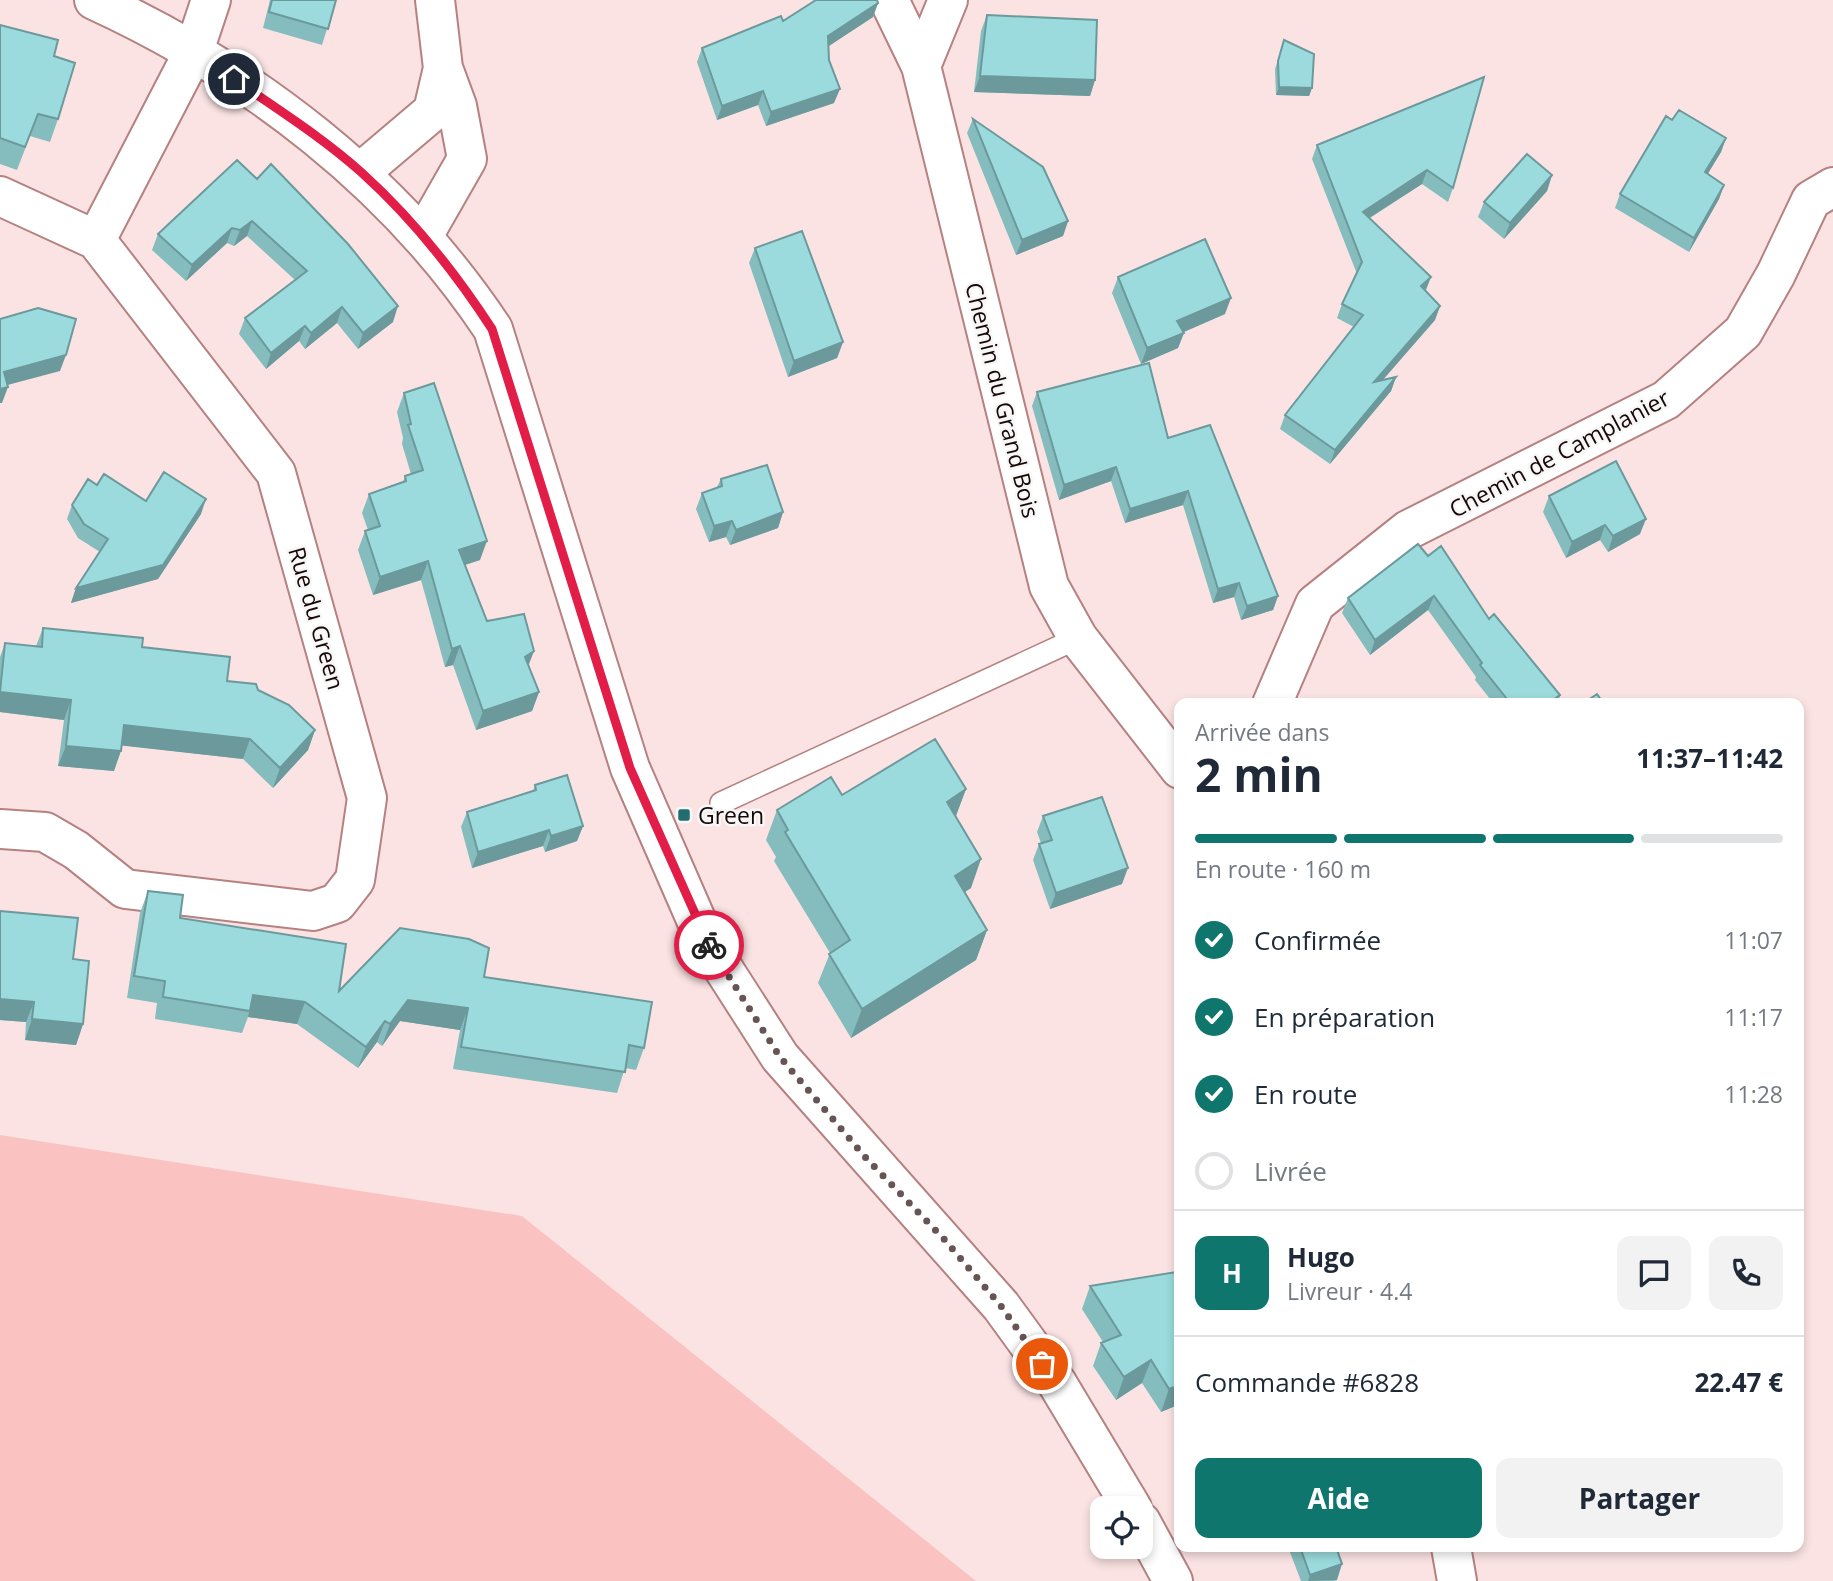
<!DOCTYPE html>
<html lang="fr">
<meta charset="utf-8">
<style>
:root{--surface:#fff;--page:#f2f2f3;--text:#1f2937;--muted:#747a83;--line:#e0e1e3;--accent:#0f766e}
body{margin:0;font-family:"Open Sans",sans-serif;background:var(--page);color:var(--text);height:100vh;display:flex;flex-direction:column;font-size:26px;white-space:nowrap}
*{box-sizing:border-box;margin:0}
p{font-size:23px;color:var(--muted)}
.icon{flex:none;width:38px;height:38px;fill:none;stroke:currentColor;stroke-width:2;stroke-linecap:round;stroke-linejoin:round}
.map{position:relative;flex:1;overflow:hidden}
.drawer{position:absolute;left:1174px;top:698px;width:630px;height:854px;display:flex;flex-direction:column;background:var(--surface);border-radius:14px;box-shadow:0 4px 10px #0003}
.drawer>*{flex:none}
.controls{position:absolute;left:1090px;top:1496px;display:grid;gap:14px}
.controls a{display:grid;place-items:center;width:63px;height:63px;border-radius:14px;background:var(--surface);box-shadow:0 4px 10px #0003;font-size:35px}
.pin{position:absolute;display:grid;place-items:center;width:60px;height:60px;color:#fff;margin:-30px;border:4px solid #fff;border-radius:50%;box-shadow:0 2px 7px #0007}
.courier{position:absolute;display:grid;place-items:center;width:70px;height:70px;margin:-35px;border:5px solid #e11d48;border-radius:50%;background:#fff;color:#222;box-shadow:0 2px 9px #0007}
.overview em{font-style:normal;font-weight:700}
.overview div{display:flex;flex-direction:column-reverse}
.overview{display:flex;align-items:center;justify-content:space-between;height:119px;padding:0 21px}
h1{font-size:46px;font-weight:700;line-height:52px}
.bar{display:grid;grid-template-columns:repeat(4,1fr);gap:10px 7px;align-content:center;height:84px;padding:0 21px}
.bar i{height:9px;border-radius:5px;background:var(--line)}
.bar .on{background:var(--accent)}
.bar p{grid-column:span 4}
.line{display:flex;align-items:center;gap:18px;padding:0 21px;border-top:2px solid var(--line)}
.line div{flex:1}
.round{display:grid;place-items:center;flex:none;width:74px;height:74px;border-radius:14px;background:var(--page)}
ol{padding:0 21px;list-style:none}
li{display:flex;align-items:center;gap:21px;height:77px}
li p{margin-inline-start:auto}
li .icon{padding:7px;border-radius:50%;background:var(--accent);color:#fff;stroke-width:4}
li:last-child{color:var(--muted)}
li i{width:38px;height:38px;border:4px solid var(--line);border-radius:50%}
.cta{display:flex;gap:14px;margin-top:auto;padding:14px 21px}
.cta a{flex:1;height:80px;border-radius:14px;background:var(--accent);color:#fff;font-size:28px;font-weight:700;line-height:80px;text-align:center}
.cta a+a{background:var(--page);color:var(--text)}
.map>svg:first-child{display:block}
.green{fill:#fac3c2}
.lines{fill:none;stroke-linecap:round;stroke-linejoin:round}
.service-casing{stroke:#b58181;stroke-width:24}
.minor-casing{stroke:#b58181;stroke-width:42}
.tertiary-casing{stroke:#b58181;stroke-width:42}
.service{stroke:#fff;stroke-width:21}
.minor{stroke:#fff;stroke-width:38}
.tertiary{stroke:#fff;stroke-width:38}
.wall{fill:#85bcbe}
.shaded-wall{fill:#6c999b}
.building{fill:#9bdbdd;stroke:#6c999b;stroke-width:2}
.done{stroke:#675454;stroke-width:7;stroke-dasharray:0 12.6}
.route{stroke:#e11d48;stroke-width:9}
.poi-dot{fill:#216d70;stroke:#f7f7f7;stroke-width:2.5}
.labels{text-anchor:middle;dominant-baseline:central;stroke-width:5;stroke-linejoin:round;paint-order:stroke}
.street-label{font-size:23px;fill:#180707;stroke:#f7f7f7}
.poi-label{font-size:23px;fill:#180707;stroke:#f7f7f7;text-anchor:start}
</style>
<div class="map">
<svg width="1833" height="1581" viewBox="0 0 1833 1581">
<rect width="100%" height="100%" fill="#fbe3e3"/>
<path class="green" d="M0,1135L522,1216L976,1581H0Z"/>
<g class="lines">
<g class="service-casing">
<path id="service" d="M721,803L1078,638"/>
</g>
<g class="minor-casing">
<path id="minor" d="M889,0L921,66L1049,586L1078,638L1180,769
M921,66L948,0
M361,172L433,111L443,68
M0,196L96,240
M423,236L467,159L457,106L443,68L435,0
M1272,704L1315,604L1408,530L1666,400L1743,332L1776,274L1811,200L1833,187
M0,829L45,832L76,850L125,889L313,911L337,903L355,880L367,798L276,473L96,240L194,51L211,0
M1451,1547L1457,1581"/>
</g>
<g class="tertiary-casing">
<path id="tertiary" d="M94,0C253,73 396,183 493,329L630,768L705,940L780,1057L1001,1306L1057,1383L1132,1508
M1141,1522L1173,1581"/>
</g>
<use href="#service" class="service"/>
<use href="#minor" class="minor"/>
<use href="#tertiary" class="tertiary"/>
</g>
<path class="wall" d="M270,0H336L322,45L263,28Z
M878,3L873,17L828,46L834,103L766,126L758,105L717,120L697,62L702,48L783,21Z
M987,15L1095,80L1090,96L974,92L981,31Z
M0,25L54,56L58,119L50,142L30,136L17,170L0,164Z
M1284,40L1312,88L1309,96L1276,95L1275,69Z
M1484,77L1453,188L1448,202L1422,184L1370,218L1425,291L1440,306L1435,320L1382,380L1396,377L1391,391L1330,464L1280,429L1285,415L1354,327L1337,318L1342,304L1357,274L1312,159L1317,145Z
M973,119L1068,221L1063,236L1016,255L967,133Z
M1672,120L1726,138L1721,152L1707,174L1724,185L1719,199L1689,252L1615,208L1620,194Z
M237,160L393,322L358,349L337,323L305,349L299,341L266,369L239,334L245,318L295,280L247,236L234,246L227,243L186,281L152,250L158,234Z
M1552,175L1547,191L1504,239L1478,217L1484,202Z
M755,248L843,342L837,358L788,377L749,263Z
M1118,277L1225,314L1184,332L1178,348L1141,364L1112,293Z
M1037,392L1168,438L1278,596L1273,610L1241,620L1234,597L1213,603L1183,505L1125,523L1111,481L1059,500L1032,406Z
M404,393L480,560L465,565L487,621L534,651L528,666L539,692L532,711L476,730L453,665L445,667L421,580L373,595L358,550L365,531L368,530L362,513L369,494L403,482L405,476L411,474L402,444L403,438L397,412Z
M721,479L783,512L778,528L730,545L726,537L709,542L696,509L702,493L717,487Z
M97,485L146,501L201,514L158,579L71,603L76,588L100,552L78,538L67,519L72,505Z
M1549,496L1640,534L1608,552L1600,540L1566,558L1543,512Z
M1428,556L1489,619L1560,695L1557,704H1494L1475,680L1476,677L1428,610L1370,655L1342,613L1348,598Z
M43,628L142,647L227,681L258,690L315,730L308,750L273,788L243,759L121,745L114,771L58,766L64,720L0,712V657L5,643L36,646Z
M535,785L583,826L577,841L545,852L543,846L472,868L461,827L467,812L533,791Z
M966,789L956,816L971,888L965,892L987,930L976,960L851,1038L818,983L830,953L774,861L776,857L766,840L777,810L842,795Z
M1043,816L1122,884L1050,909L1033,860L1039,844L1041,843L1037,832Z
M148,891L180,918L339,991L484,977L644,1048L636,1070L625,1068L617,1093L453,1069L460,1030L400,1021L382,1046L377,1042L358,1068L297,1024L248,1017L242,1033L155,1019L157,1003L127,998L140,913Z
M0,911L73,959L83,1024L76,1045L25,1040L26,1022L0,1020Z
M1180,1280V1404L1161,1412L1142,1383L1116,1400L1093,1366L1101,1343L1103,1342L1082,1309L1090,1286Z
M1288,1547H1336L1337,1580L1334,1581H1301Z"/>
<path class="shaded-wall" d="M878,3L873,17L823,50L828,36Z
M980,76L1095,80L1090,96L974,92Z
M1279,87L1312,88L1309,96L1276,95Z
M840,89L834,103L766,126L771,112Z
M763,91L758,105L717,120L722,106Z
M1726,138L1721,152L1700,187L1705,172Z
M1427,170L1422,184L1358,225L1363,212Z
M1552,175L1547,191L1504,239L1510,223Z
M1724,185L1719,199L1689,252L1694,238Z
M252,221L247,236L234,246L240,230Z
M1068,221L1063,236L1016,255L1022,240Z
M232,228L227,243L186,281L192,265Z
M1431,277L1426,290L1421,286Z
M1231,298L1225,314L1172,337L1177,321Z
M398,306L393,322L358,349L363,333Z
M1440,306L1435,320L1369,396L1374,382Z
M342,307L337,323L305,349L311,333Z
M305,326L299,341L266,369L271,353Z
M1184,333L1178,348L1141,364L1147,348Z
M843,342L837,358L788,377L794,361Z
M66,355L60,371L0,387L4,372Z
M1396,377L1391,391L1330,464L1335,450Z
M8,387L2,403H0V389Z
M1116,467L1111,481L1059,500L1064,485Z
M1188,491L1183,505L1125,523L1130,509Z
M206,499L201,514L158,579L71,603L76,588Z
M783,512L778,528L730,545L736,530Z
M1646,519L1640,534L1608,552L1613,536Z
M732,521L726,537L709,542L714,526Z
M1605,525L1600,540L1566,558L1572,542Z
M487,541L480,560L452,569L459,550Z
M428,561L421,580L373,595L380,577Z
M1239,583L1234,597L1213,603L1218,589Z
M1278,596L1273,610L1241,620L1247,606Z
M1434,596L1428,610L1370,655L1375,640Z
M460,646L453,665L445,667L452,649Z
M534,651L527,669L525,657Z
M0,692L71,700L64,720L0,712Z
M539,692L532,711L476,730L483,711Z
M1560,695L1557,704H1547Z
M124,725L250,739L243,759L117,745Z
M315,730L308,750L273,788L280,768Z
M66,746L121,751L114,771L58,766Z
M966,789L955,818L947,802Z
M583,826L577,841L545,852L551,836Z
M549,830L543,846L472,868L478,852Z
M981,859L971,888L944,905L955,876Z
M1128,868L1122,884L1050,909L1056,893Z
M987,930L976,960L851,1038L862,1009Z
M253,995L305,1002L297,1024L248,1017Z
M0,999L34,1002L26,1022L0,1020Z
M408,1000L468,1008L460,1030L400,1021L382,1046L390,1024Z
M32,1019L83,1024L76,1045L25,1040Z
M385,1021L377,1042L358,1068L366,1047Z
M1151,1360L1142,1383L1116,1400L1124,1377Z
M1180,1385V1404L1161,1412L1169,1389Z
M1342,1564L1337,1580L1308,1581L1310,1575Z"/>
<path class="building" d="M272,0H336L328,29L269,12Z
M816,0H877L878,3L828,36L829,60L840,89L771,112L763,91L722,106L702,48L781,16L783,21Z
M987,15L1097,20L1095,80L980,76Z
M0,25L58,40L54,56L75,63L58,119L38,114L25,147L0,138Z
M1284,40L1314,54L1312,88L1279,87L1278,61Z
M1484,77L1453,188L1427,170L1363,212L1431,277L1421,286L1440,306L1374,382L1396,377L1335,450L1285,415L1363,315L1342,304L1362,262L1317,145Z
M1679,110L1726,138L1705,172L1724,185L1694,238L1620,194L1666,116L1672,120Z
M973,119L1043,167L1068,221L1022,240Z
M1527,154L1552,175L1510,223L1484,202Z
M237,160L257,179L271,164L348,244L398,306L363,333L342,307L311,333L305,326L271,353L245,318L307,271L252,221L240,230L232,228L192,265L158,234Z
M802,231L843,342L794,361L755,248Z
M1205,239L1231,298L1177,321L1184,333L1147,348L1118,277Z
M38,308L76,319L66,355L4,372L8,387L0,389V319Z
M1149,363L1168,438L1210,425L1278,596L1247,606L1239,583L1218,589L1188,491L1130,509L1116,467L1064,485L1037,392Z
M434,383L487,541L459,550L487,621L524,614L534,651L525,657L539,692L483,711L460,646L452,649L428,561L380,577L365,531L380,526L369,494L406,481L405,476L423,470L408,425L411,424L404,393Z
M1616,461L1646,519L1613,536L1605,525L1572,542L1549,496Z
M767,465L783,512L736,530L732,521L714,526L702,493L722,486L721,479Z
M164,472L206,499L163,565L76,588L108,539L84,524L72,505L88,479L97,485L104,474L146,501Z
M1418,544L1428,556L1441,546L1489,619L1494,614L1560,695L1547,704H1511L1480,665L1482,663L1434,596L1375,640L1348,598Z
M43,628L143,638L142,647L230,657L227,681L256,684L258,690L289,705L315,730L280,768L250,739L124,725L121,751L66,746L71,700L0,692L5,643L42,647Z
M1597,694L1604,704H1582Z
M935,739L966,789L947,802L981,859L955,876L987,930L862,1009L829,954L850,940L785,832L788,830L777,810L831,777L842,795Z
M567,775L583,826L551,836L549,830L478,852L467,812L536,790L535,785Z
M1102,797L1128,868L1056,893L1039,844L1052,840L1043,816Z
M148,891L183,895L180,918L346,944L339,991L400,928L469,939L489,948L484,977L652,1002L644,1048L629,1045L625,1072L461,1047L468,1008L408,1000L390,1024L385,1021L366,1047L305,1002L253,995L250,1011L163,997L165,981L134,976Z
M0,911L78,918L73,959L89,961L83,1024L32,1019L34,1002L0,999Z
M1176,1272L1180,1280V1385L1169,1389L1151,1360L1124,1377L1101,1343L1121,1335L1090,1286Z
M1300,1547H1336L1342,1564L1310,1575Z"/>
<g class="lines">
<path class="done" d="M709,945L780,1057L866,1158L944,1239L1001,1306L1042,1364"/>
<path class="route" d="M234,79C277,109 322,137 361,172C412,218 455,272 492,329L630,768L709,945"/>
</g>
<rect class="poi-dot" x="677" y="808" width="14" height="14" rx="3.5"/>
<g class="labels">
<g class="street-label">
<text transform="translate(1003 400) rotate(76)">Chemin du Grand Bois</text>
<text transform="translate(1559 453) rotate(-28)">Chemin de Camplanier</text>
<text transform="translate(317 618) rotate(74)">Rue du Green</text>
</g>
<g class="poi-label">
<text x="698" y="815">Green</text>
</g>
</g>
</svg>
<div class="controls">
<a><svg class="icon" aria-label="locate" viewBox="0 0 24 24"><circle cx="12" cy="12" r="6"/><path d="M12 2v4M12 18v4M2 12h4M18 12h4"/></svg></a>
</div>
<div class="pin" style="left:1042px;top:1364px;background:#ea580c"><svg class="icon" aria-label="bag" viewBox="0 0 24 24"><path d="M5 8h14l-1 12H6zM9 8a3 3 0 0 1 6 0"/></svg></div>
<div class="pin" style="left:234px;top:79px;background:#1f2937"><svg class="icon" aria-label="home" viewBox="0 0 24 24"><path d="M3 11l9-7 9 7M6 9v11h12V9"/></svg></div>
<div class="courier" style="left:709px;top:945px"><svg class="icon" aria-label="bike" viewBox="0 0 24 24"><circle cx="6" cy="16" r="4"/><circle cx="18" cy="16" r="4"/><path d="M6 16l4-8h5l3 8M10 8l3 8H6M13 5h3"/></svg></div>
<section class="drawer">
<div class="overview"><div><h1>2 min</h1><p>Arrivée dans</p></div><em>11:37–11:42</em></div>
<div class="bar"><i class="on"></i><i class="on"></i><i class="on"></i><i></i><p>En route · 160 m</p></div>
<ol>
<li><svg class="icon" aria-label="check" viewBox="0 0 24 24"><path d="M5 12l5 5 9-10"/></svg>Confirmée<p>11:07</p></li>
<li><svg class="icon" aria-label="check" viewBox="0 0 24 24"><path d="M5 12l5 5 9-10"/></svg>En préparation<p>11:17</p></li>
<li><svg class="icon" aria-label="check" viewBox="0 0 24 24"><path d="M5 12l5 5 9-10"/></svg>En route<p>11:28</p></li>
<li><i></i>Livrée</li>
</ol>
<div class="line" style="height:126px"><b class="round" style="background:var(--accent);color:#fff">H</b><div><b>Hugo</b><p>Livreur · 4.4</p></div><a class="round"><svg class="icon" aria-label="chat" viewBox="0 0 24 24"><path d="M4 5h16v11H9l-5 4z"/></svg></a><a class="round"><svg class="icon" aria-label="phone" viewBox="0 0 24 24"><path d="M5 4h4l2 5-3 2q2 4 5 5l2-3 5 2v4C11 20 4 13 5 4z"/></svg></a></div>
<div class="line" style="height:91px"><div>Commande #6828</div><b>22.47 €</b></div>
<div class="cta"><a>Aide</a><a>Partager</a></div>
</section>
</div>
